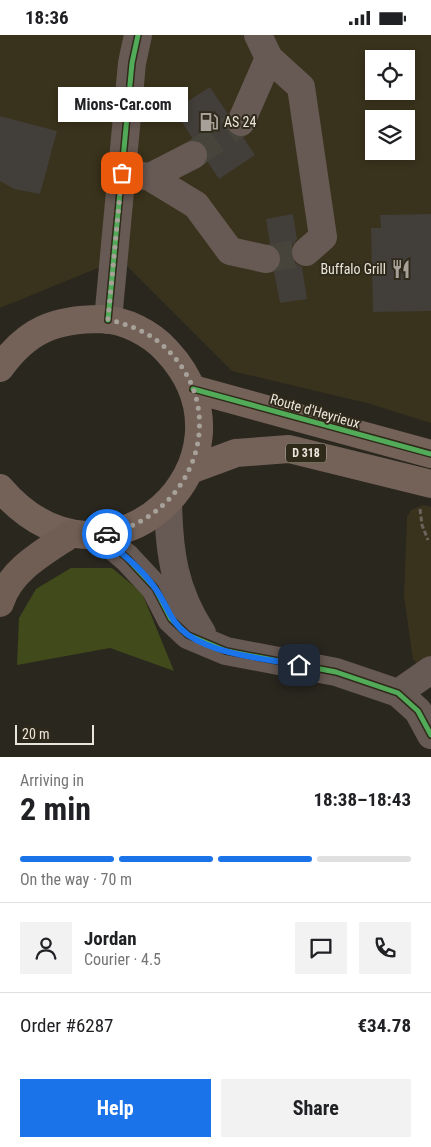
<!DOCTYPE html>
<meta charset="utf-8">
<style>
:root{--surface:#fff;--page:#f2f2f2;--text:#202124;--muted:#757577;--line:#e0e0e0;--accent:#1a73e8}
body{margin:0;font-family:"Roboto Condensed",sans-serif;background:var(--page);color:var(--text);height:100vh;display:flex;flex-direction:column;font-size:19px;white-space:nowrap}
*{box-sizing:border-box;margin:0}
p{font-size:16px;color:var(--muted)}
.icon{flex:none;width:28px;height:28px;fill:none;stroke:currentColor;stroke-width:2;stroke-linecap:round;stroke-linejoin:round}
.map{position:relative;height:722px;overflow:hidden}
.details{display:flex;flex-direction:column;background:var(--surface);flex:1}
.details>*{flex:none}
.controls{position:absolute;left:365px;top:15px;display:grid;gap:10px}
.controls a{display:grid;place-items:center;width:50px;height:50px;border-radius:0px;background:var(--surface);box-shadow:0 2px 8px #0003;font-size:25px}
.scale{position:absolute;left:15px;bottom:12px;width:79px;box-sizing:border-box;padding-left:5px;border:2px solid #e9e5db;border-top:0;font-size:14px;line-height:18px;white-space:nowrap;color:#e9e5db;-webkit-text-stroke:4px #2f2a1a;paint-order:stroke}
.pin{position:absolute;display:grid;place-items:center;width:42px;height:42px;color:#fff;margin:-21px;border-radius:10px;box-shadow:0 2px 8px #0006}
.courier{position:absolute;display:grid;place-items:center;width:50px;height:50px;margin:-25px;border:4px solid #1a73e8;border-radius:50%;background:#fff;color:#222;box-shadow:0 1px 6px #0007}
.bubble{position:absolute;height:35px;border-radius:0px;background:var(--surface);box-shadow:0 2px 8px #0003;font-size:16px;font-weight:700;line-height:35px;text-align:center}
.summary em{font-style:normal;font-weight:700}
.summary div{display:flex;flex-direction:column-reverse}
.summary{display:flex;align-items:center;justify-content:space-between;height:85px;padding:0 20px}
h1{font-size:32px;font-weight:700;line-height:38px}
.bar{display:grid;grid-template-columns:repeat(4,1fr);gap:8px 5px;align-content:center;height:60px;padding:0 20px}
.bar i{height:6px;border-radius:4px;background:var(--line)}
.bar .active{background:var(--accent)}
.bar p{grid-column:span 4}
.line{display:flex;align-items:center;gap:12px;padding:0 20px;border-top:1px solid var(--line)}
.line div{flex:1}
.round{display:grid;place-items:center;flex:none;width:52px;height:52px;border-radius:0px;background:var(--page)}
.action{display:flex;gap:10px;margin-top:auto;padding:10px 20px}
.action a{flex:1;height:58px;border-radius:0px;background:var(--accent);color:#fff;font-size:20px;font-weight:700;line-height:58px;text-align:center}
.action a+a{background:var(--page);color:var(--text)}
.status{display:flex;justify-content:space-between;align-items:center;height:35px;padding:0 25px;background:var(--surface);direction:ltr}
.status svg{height:14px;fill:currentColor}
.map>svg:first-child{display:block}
.built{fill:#39321c;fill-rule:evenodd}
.green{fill:#404a1b}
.building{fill:#423e39}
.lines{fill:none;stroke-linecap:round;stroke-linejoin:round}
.minor-tunnel{stroke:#47443b;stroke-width:28;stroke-dasharray:28 14;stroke-linecap:butt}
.path{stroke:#6c635d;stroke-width:3;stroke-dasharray:5 2.5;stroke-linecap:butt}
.minor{stroke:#675953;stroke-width:28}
.major{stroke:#746258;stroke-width:28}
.highway{stroke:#705e54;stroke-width:28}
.cycleway-casing{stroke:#2f2a1a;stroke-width:8}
.cycleway{stroke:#51ab58;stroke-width:5}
.done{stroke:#a6a299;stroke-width:5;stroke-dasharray:0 9}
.route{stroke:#1a73e8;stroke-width:6}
.labels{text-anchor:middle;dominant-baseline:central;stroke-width:4;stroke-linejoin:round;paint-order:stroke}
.shield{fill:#2f2a1a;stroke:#b1ada1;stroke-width:1}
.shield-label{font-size:12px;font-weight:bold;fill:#e9e5db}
.poi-label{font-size:14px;fill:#e9e5db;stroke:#2f2a1a;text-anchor:start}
.street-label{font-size:14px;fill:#e9e5db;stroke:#2f2a1a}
</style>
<div class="status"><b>18:36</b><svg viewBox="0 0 49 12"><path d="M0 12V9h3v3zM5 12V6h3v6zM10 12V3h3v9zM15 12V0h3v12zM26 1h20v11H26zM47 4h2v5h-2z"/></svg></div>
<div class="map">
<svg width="431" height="722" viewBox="0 0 431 722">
<rect width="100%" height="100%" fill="#2a271f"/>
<path class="built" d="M0,0H431V388L367,368L232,336L120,224L0,273ZM374,24H406V56H374ZM374,84H406V116H374Z
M423,470L431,472V644L413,624L404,561L407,482L411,475Z"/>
<path class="green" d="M71,533H112L142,558L174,636L110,613L17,630L19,583L36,554Z"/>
<path class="building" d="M210,52L228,79L225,88L228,96L234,101L243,102L255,120L219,144L207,126V112L201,107L193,104L174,75Z
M0,81L57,96L40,159L14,154L0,146Z
M293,179L297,204L291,212V220L295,228L302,232L307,264L280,268L274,237L281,228V220L277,213L270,209L266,184Z
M431,179V276L373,277L371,193H381L380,180Z"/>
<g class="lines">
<path class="minor-tunnel" d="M193,120L241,87
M266,224L306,217"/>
<path class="path" d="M420,474L422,490L428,505"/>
<path class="minor" d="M258,0L269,23L301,52L323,202L306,217
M241,87L269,23
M122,138L150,142L196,170L230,216L266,224
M150,142L193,120
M108,285L132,28L138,0
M168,467C169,517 174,555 202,598
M100,500L127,523L155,553L171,584L188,600L226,616L336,637L398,658L418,676L431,700
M398,658L431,635"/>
<path class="major" d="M0,333C27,295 55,284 101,284C125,285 151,298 167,316C268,424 108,579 0,453
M193,354L431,419
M190,435L236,418L289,414L431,449"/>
<path class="highway" d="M0,568C10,535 44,517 71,499"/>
<g class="cycleway-casing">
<path id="cycleway" d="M108,285L132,28L138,0
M193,354L431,419
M100,500L127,523L155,553L171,584L188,600L226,616L336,637L398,658L418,676L431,700"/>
</g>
<use href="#cycleway" class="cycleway"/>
</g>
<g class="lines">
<path class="done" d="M107,499C197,479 234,370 160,308C145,295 127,290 108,284L122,138"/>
<path class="route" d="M107,499L100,500C119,516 141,533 155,553C168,571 169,586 188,600C220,621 263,623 299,630"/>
</g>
<defs>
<g id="fuel-bare" transform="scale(1.5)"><path d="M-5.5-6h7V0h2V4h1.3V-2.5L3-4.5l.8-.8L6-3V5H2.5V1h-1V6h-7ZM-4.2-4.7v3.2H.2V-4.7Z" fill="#a6a299" stroke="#2f2a1a" stroke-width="2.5" paint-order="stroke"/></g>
<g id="restaurant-bare" transform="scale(1.5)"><path d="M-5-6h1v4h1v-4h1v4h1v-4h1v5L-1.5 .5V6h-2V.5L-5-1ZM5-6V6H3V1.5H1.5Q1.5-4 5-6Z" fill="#a6a299" stroke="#2f2a1a" stroke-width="2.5" paint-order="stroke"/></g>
</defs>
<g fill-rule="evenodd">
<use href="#fuel-bare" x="209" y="87"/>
<use href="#restaurant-bare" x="401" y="234"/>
</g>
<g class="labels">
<rect class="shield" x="286" y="408.5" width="40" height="19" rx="4"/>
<g class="shield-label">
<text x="306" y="418">D 318</text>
</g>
<g class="poi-label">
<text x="224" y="87">AS 24</text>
<text x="386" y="234" text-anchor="end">Buffalo Grill</text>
</g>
<g class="street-label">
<text transform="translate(315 376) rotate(16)">Route d'Heyrieux</text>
</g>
</g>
</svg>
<div class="controls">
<a><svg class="icon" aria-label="locate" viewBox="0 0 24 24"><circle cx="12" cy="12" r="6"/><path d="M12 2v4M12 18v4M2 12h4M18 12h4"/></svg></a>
<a><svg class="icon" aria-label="layers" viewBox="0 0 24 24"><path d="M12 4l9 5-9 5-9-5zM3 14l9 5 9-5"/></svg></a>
</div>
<div class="scale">20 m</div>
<div class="pin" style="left:122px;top:138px;background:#ea580c"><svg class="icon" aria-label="bag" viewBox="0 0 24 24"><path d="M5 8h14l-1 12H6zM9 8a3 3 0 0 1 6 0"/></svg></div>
<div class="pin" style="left:299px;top:630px;background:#1f2937"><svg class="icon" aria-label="home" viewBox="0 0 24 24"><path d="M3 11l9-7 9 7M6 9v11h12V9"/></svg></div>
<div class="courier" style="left:107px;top:499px"><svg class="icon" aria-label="car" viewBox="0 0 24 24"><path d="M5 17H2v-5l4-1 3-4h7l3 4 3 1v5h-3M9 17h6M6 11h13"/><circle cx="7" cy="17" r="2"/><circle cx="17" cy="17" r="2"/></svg></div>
<div class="bubble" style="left:58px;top:52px;width:130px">Mions-Car.com</div>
</div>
<section class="details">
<div class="summary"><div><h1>2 min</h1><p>Arriving in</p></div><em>18:38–18:43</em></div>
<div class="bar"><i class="active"></i><i class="active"></i><i class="active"></i><i></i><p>On the way · 70 m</p></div>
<div class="line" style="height:90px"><a class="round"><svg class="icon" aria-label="person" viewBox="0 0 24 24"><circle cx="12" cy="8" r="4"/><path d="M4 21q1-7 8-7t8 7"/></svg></a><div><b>Jordan</b><p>Courier · 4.5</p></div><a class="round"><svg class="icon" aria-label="chat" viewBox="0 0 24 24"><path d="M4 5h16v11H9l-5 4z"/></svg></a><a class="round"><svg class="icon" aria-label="phone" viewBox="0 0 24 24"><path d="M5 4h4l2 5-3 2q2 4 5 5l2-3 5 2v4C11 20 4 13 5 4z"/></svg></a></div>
<div class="line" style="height:65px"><div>Order #6287</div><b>€34.78</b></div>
<div class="action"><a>Help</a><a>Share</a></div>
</section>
